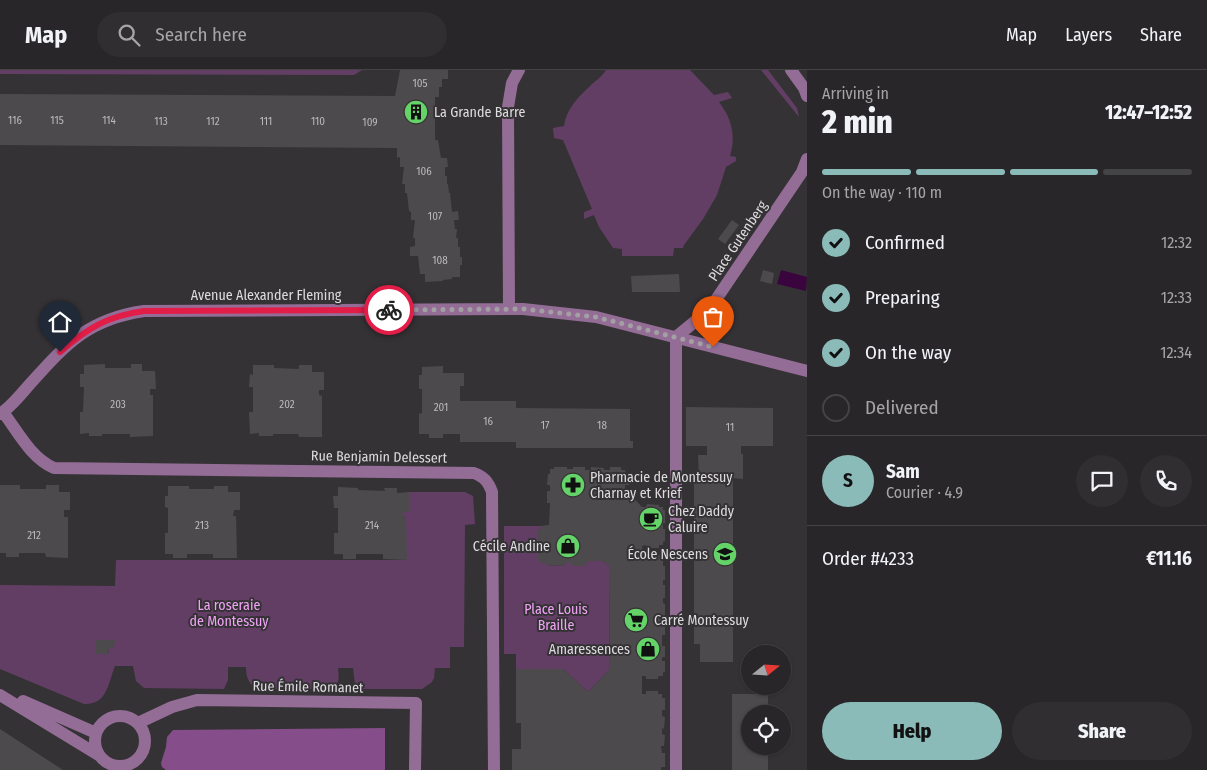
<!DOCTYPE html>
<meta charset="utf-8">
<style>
:root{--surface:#282628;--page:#302e30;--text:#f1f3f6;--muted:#a5a5a8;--line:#444345;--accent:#8bbbb9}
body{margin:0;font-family:"Fira Sans Condensed",sans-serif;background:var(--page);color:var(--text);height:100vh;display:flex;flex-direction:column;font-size:19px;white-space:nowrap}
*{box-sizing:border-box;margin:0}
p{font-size:16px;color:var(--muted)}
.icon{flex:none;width:28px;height:28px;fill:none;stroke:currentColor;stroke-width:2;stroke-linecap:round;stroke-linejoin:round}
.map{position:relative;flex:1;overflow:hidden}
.sheet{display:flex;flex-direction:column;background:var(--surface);width:400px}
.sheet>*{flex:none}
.needle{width:32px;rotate:72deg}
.controls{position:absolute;left:741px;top:575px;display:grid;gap:10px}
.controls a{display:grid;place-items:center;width:50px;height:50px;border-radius:50%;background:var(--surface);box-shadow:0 1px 4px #0004,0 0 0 1px var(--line);font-size:25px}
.pin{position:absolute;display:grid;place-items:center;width:42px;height:42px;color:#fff;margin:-51px -21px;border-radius:50% 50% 50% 0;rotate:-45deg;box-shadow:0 0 5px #0007}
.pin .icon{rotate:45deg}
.courier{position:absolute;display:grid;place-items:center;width:50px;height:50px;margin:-25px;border:4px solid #e11d48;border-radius:50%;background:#fff;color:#222;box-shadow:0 1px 6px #0007}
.summary em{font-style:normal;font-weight:800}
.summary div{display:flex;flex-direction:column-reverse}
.summary{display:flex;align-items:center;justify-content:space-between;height:85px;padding:0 15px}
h1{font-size:32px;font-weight:800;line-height:38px}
.bar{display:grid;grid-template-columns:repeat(4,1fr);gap:8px 5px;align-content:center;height:60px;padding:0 15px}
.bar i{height:6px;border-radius:4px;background:var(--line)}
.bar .on{background:var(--accent)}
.bar p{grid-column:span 4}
.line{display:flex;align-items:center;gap:12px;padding:0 15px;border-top:1px solid var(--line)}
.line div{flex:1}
.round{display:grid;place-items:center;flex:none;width:52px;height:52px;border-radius:26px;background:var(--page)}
ol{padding:0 15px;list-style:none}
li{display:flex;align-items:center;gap:15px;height:55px}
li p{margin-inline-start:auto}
li .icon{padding:5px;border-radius:50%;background:var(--accent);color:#111;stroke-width:4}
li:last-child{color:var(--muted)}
li i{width:28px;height:28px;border:2px solid var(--line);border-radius:50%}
.button{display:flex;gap:10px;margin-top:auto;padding:10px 15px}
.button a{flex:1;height:58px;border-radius:30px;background:var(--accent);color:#111;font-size:20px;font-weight:800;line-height:58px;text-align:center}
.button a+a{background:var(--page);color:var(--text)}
header{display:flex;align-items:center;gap:30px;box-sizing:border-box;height:70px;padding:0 25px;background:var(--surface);border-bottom:1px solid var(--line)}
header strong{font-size:24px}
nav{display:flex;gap:28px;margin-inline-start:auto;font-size:18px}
.search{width:350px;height:45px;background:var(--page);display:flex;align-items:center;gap:12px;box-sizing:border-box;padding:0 18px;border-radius:28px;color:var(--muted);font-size:19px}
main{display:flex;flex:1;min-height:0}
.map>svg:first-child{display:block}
.green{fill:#623e65;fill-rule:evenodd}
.forest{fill:#854e8a}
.water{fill:#3a043f}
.building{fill:#4d4a4e}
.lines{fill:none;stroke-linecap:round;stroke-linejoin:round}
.minor{stroke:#946d97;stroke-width:12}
.done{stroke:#a3a0a3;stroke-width:5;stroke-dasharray:0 9}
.route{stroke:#e11d48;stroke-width:6}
.labels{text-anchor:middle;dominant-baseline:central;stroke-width:4;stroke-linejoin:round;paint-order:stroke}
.number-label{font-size:11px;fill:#bab8ba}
.poi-label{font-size:14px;fill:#dedcde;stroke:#353235;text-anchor:start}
.street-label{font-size:14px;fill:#dedcde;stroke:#353235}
.park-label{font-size:14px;fill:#f1a3f7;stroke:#353235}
</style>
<header>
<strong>Map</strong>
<div class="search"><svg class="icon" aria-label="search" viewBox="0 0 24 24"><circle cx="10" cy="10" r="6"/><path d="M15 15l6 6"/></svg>Search here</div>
<nav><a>Map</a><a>Layers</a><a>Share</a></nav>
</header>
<main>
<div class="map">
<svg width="807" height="700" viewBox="0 0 807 700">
<rect width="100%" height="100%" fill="#353235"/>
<path class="green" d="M0,0H362L354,5L0,4Z
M606,0H690L714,25L728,22L732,28L719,32C732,49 736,66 730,86L736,87V91L726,97L717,125L703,149L684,175L683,178H674L673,186H622V179L613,178L599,157L594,145L584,149V142L592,139L563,70L554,68L553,58L564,56C566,40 577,28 589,17C595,11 602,7 606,0Z
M761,0H768L797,38L799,47Z
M409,422H465L473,426L475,454L465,455L464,577H450V598H435L434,608L432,612L422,619H359L355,614L353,598H338C339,607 340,614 332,619H257C248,613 246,607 246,597H228V610L224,619L144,618L136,611L133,596H115C108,614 107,635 84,634L0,599V515L115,516L116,490H406V448L403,447V442L409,441ZM96,570H114V578H109L108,584H96Z
M504,456H541V459L538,460V471H540L541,478H538V489L540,490L541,493H545V495L566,496V493H588V491H603L610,497L609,600L588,622L563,599H516V584H504Z"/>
<path class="forest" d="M385,658V700H166L162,697L161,693L166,677L167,667L173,660Z"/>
<path class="water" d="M781,200L807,207L806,221L777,214Z"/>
<path class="building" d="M400,0H448V9H442V17H439V27H435V70H438L441,88H447L448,97H445V106H447V114H448L449,123H450L452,142L458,141L459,150H454L455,159H457L456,168H458V177H460V187H462V195H460V207H452V209L443,210V211L425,212V204H420L418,186H410V177L415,176V168H413L415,150H411V142L409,141L407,123H405V114H402L404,97H400V87L397,88V78L0,75V24L395,26Z
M732,150L739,155L725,174L718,169Z
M763,200L774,203L772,214L760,211Z
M679,204L680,222H632L631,206Z
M105,294V298H131V294H142V301H155L156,319H150V325H153V366L130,367V364H102V366H89V363L80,364V342H83L84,317H80V304H84V295Z
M253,295H274V298L299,299V295H312V302H324V320H319V325L322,326V367H299L298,364H273V366H259V363L250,364L249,342H253V317H249L250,304L253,305Z
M443,296V303H464V316H460V331H516V338L630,339V371H633V378H516V372H460V364H443V368H429V364H419V344L422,343V319H419V305H422V297Z
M686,337L773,338V376H741V384H743V409L733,408V592H700V574H694V408H699L698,385H707V376H686Z
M554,397H567V399H573V397H585V400H591V397L604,398V400H610V397H621V400H625L626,404H629V415H625V419L642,437H646L647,434L659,435V437H663V440H665V453H663V459H665V471L663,472V475H659V478H646V475L642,476L643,486H646V483L663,485V496H665V510H663V515H665V528H663V533L665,534V547H662L663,553H665V565H662V576H665V587H662V591H665V602H663V606H658V609H646V606H642V624H646V621H658V624H662V628H665V640H662V646L665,647L664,659L662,658V664L665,665L664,676H661L662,683H665V697H661V700H512V679H521V653H516V599H563L588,622L609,600L610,497L603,491H588V493L585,494V496H572V493H566V496L545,495V493H540V490H538V478H541L540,471H538V460L541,459V456L549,455L550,433H547V421H550V415H547L548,404H550V399H554Z
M0,415H20V419H46V415H59V422H70V440H64V447H68V488L46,487L45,483H19V487H6V483H0Z
M168,416H189V419H214V416H228V422H240V440H234L233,446H236L237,488H213V484H187V488H173V484H165V463H168V438L165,437V426H168Z
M338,417L358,418V420L385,421L384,418H397V423L409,422V442H403V447L406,448L407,490L383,489V484H356V489H343V484H334V463H338V438H334L333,426H338Z
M96,570H115L114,578H109L108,584H96Z
M732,624H768V644H750V676H768V700H732Z
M0,659L63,700H0Z"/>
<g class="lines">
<path class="minor" d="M791,0L804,18L807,26
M509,239L508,37L512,13L519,0
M676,267L709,240L802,102L807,89
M3,342C18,362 31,388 54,398L474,403C484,407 488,411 492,422L494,700
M0,344C11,337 21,324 30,314C66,274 88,249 144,241L523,239L596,247L807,301
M0,625L100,686
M23,631L96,663
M95 671a25 25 0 1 1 50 0a25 25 0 1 1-50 0Z
M138,653L172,637L197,630L416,633L415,700
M676,700V267"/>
</g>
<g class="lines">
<path class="done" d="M389,240L523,239L596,247L713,277"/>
<path class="route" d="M60,282C88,258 107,246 144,241L389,240"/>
</g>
<defs>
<g id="building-disc" transform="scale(1.25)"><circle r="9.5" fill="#64d468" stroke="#353235"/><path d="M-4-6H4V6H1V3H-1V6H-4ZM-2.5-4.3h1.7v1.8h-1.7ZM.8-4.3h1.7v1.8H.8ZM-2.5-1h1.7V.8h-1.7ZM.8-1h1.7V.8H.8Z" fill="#111"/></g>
<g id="pharmacy-disc" transform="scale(1.25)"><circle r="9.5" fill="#64d468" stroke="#353235"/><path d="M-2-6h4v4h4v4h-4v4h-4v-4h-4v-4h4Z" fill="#111"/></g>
<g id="cafe-disc" transform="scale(1.25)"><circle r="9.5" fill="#64d468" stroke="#353235"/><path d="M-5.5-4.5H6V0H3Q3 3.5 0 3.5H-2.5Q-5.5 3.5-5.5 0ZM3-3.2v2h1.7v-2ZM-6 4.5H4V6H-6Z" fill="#111"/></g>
<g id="shop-disc" transform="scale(1.25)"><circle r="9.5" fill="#64d468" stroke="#353235"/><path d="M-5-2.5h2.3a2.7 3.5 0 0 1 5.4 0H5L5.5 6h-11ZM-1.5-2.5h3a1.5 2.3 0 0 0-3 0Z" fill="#111"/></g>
<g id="school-disc" transform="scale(1.25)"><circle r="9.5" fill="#64d468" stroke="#353235"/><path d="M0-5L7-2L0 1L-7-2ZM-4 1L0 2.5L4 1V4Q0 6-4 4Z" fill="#111"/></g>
<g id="supermarket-disc" transform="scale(1.25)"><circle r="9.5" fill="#64d468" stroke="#353235"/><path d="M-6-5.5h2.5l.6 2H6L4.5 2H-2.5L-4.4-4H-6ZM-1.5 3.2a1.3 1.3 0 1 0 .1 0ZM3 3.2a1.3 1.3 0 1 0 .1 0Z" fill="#111"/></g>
</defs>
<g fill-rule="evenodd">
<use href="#building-disc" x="416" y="42"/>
<use href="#pharmacy-disc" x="573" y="415"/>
<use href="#cafe-disc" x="651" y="449"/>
<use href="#shop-disc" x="568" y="476"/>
<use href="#school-disc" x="725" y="484"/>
<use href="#supermarket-disc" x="636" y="550"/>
<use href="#shop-disc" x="648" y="579"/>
</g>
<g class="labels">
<g class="number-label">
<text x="420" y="13">105</text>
<text x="15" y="50">116</text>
<text x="57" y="50">115</text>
<text x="109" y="50">114</text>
<text x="161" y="51">113</text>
<text x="213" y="51">112</text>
<text x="266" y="51">111</text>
<text x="318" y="51">110</text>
<text x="370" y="52">109</text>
<text x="424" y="101">106</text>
<text x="435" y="146">107</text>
<text x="440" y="190">108</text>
<text x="118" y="334">203</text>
<text x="287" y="334">202</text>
<text x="441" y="337">201</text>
<text x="488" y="351">16</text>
<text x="545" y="355">17</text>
<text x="602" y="355">18</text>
<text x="730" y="357">11</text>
<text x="202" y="455">213</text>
<text x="372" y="455">214</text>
<text x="34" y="465">212</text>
</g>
<g class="poi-label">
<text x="434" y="42">La Grande Barre</text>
<text x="590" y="407">Pharmacie de Montessuy<tspan x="590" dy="16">Charnay et Krief</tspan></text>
<text x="668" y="441">Chez Daddy<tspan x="668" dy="16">Caluire</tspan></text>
<text x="550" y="476" text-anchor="end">Cécile Andine</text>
<text x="708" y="484" text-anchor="end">École Nescens</text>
<text x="654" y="550">Carré Montessuy</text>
<text x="630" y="579" text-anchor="end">Amaressences</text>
</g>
<g class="street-label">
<text transform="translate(738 171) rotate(-56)">Place Gutenberg</text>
<text x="266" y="225">Avenue Alexander Fleming</text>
<text transform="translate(379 387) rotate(1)">Rue Benjamin Delessert</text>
<text transform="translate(308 617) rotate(1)">Rue Émile Romanet</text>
</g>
<g class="park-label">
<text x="229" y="535">La roseraie<tspan x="229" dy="16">de Montessuy</tspan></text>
<text x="556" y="539">Place Louis<tspan x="556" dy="16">Braille</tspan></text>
</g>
</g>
</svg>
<div class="controls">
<a><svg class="needle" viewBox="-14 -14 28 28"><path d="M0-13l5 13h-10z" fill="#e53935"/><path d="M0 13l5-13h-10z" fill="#a5a5a8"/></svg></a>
<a><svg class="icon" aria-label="locate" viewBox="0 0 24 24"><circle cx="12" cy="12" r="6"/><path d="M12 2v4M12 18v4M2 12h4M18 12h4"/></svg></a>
</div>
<div class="pin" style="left:713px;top:277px;background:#ea580c"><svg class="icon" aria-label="bag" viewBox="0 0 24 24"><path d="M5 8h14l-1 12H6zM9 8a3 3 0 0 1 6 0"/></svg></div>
<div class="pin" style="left:60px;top:282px;background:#1f2937"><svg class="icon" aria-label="home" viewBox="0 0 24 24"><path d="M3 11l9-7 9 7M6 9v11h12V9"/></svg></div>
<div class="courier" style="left:389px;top:240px"><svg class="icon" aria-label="bike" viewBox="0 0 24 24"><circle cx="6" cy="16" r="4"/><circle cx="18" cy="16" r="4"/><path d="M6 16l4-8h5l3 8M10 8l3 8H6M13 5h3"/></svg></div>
</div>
<section class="sheet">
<div class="summary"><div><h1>2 min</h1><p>Arriving in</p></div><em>12:47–12:52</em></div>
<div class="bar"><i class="on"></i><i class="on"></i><i class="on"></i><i></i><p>On the way · 110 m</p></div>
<ol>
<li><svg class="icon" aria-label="check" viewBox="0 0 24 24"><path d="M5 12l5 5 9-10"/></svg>Confirmed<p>12:32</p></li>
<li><svg class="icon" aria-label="check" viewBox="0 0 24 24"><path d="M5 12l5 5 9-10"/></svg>Preparing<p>12:33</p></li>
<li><svg class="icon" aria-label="check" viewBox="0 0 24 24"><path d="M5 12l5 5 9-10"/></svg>On the way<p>12:34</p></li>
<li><i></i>Delivered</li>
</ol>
<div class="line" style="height:90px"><b class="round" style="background:var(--accent);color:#111">S</b><div><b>Sam</b><p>Courier · 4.9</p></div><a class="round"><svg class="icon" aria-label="chat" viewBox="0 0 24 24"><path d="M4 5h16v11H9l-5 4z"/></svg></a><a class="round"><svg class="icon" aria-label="phone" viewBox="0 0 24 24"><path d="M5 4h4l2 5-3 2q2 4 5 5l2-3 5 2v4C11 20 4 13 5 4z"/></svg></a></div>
<div class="line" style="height:65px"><div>Order #4233</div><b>€11.16</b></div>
<div class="button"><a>Help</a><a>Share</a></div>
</section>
</main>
